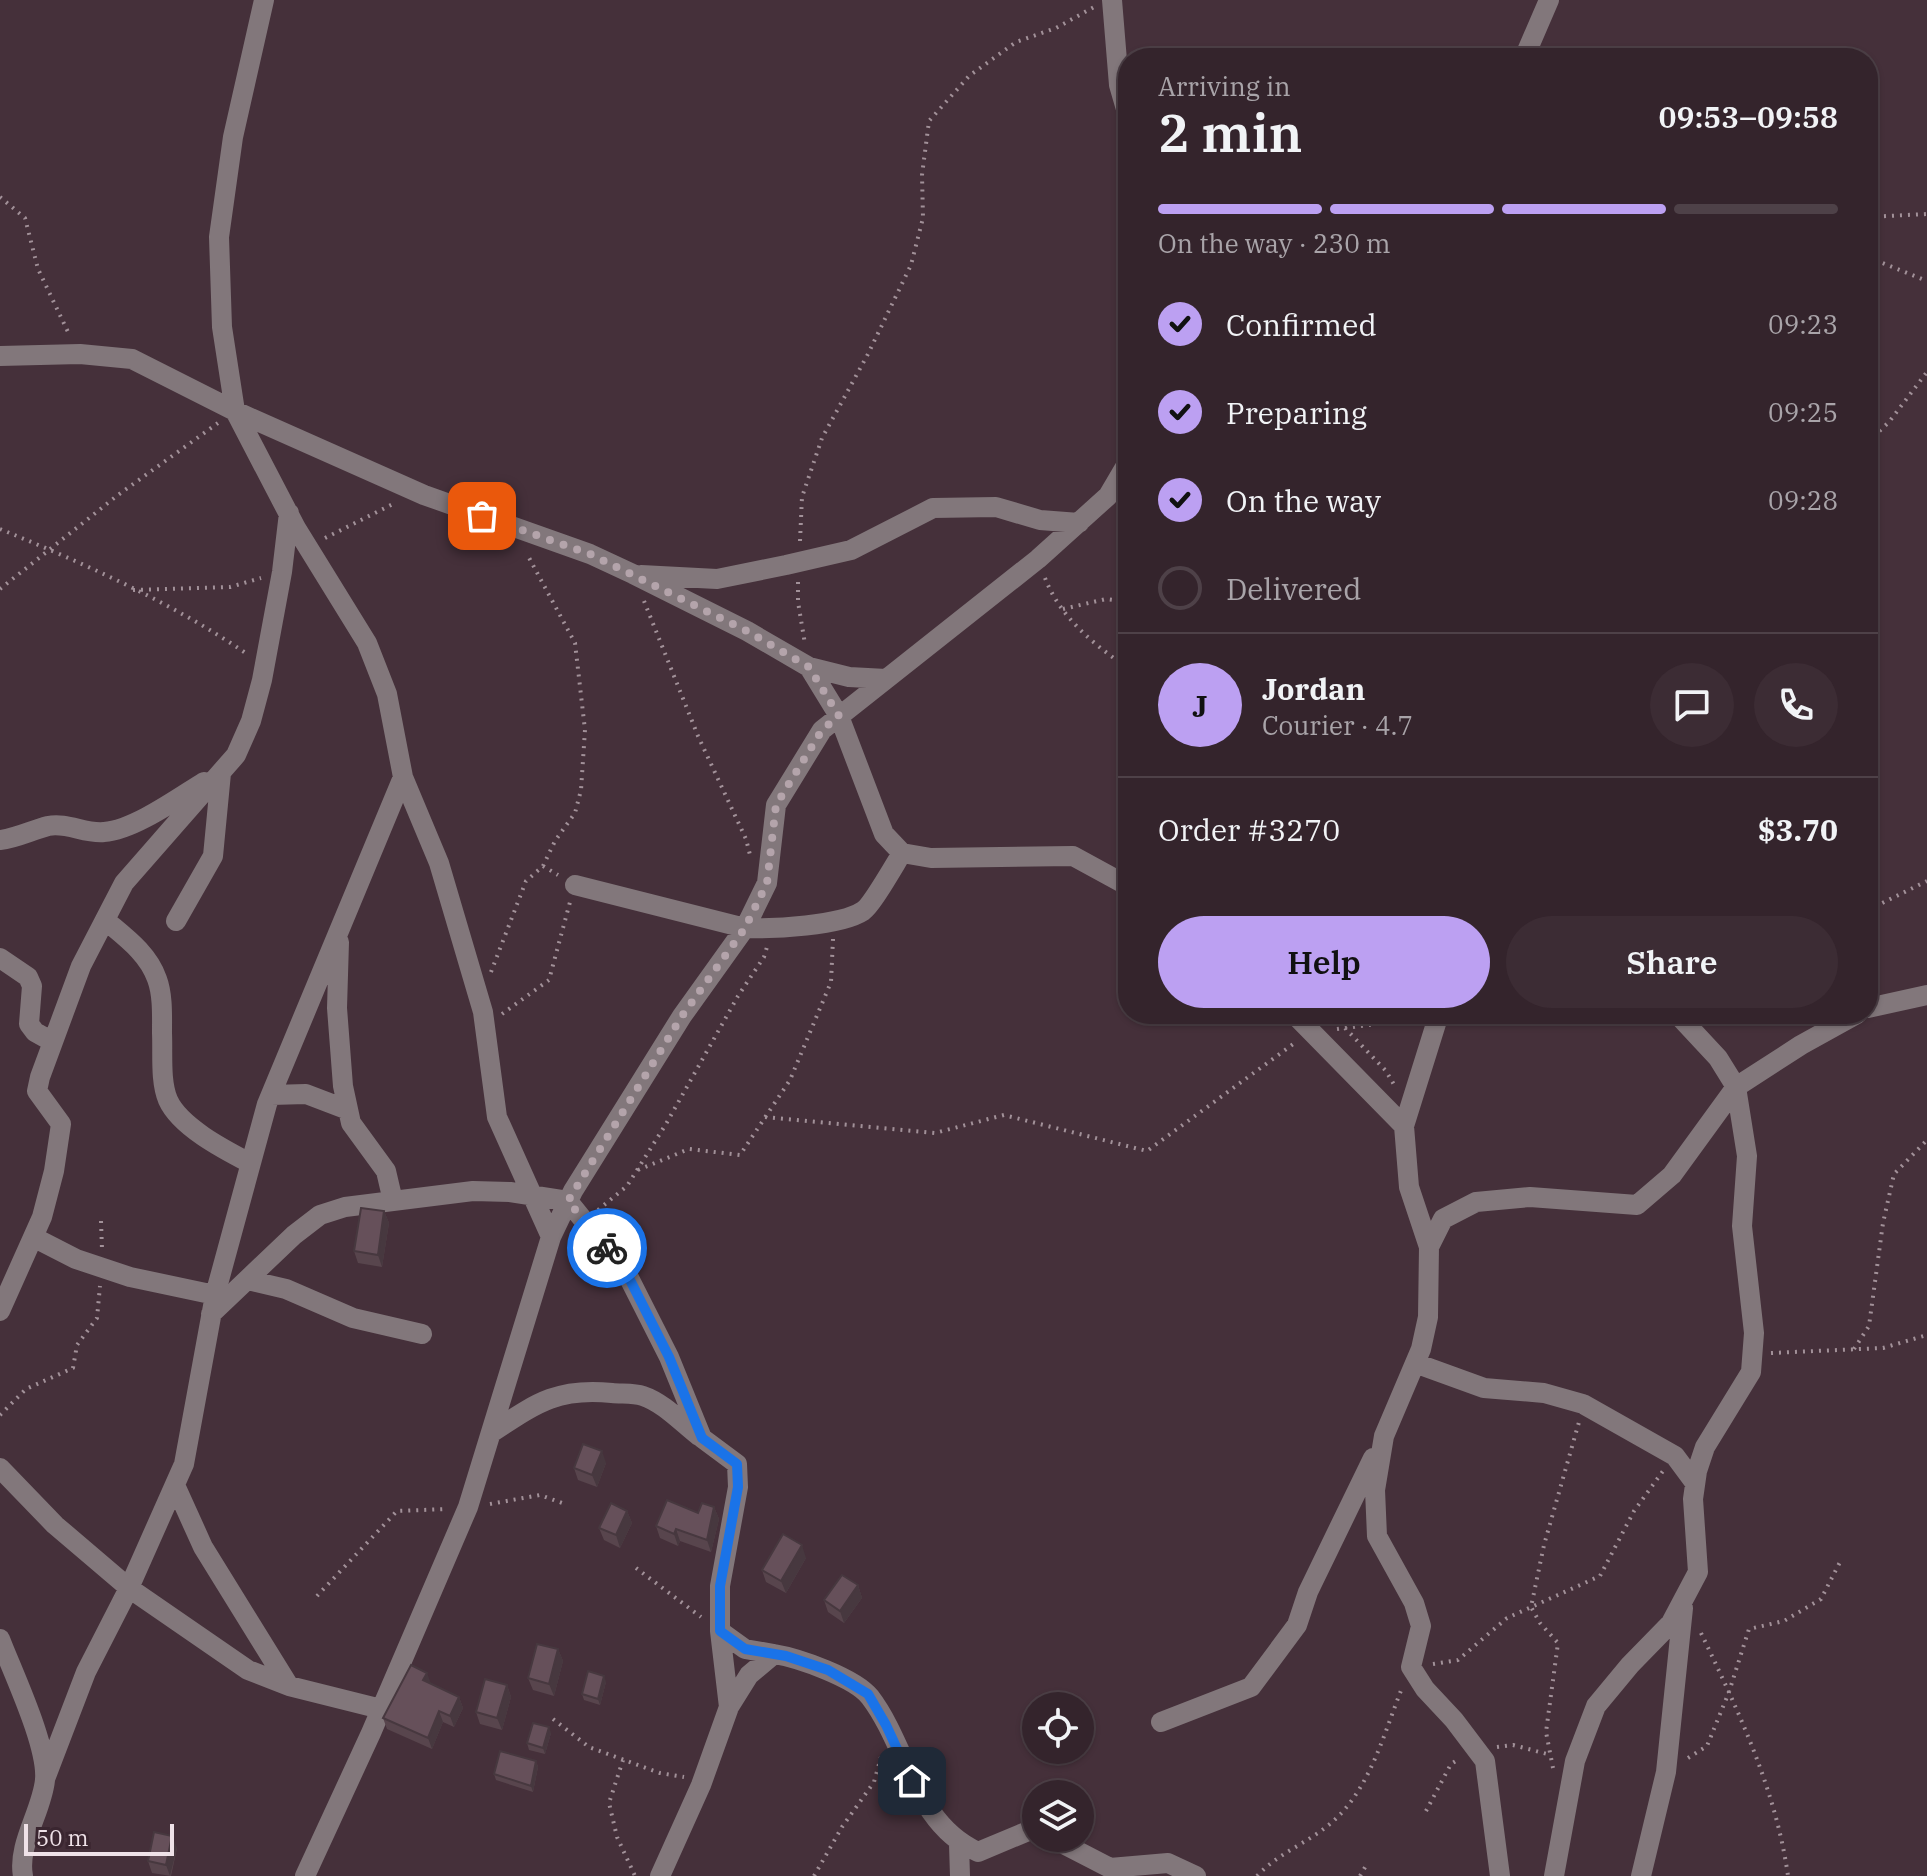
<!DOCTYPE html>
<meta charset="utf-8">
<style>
:root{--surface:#34242c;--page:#3c2c34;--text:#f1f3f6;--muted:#a9a4a9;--line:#4e4148;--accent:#bca0f2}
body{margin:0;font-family:"IBM Plex Serif",serif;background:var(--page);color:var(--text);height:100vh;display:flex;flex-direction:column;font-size:30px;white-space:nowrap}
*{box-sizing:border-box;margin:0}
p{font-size:26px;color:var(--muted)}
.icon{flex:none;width:44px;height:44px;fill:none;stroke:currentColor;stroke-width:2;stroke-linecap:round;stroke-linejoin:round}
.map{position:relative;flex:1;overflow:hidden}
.sheet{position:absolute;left:1118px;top:48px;width:760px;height:976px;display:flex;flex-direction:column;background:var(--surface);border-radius:32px;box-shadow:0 2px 6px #0004,0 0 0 2px var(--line)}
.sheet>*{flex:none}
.fabs{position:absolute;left:1022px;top:1692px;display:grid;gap:16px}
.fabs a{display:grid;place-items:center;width:72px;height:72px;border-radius:50%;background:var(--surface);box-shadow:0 2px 6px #0004,0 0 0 2px var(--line);font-size:40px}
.scale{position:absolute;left:24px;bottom:20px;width:150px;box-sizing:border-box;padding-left:8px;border:4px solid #efe2e8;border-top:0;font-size:22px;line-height:28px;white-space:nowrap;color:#efe2e8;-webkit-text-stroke:6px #3a2630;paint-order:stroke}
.pin{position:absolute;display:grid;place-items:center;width:68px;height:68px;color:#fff;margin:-34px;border-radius:16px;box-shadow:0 4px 12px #0006}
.courier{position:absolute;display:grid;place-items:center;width:80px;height:80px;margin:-40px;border:6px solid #1a73e8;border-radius:50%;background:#fff;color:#222;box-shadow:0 2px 10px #0007}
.head em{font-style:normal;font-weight:600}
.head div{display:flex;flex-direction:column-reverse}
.head{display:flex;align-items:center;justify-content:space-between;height:136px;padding:0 40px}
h1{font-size:52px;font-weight:600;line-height:60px}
.bar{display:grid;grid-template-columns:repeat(4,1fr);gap:12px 8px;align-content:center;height:96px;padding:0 40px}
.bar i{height:10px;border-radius:6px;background:var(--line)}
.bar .on{background:var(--accent)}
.bar p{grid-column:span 4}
.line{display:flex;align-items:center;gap:20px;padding:0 40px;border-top:2px solid var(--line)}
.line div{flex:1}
.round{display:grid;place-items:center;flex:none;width:84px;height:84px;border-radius:42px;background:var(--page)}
ol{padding:0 40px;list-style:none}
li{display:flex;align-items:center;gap:24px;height:88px}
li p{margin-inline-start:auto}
li .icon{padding:8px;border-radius:50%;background:var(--accent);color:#111;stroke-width:4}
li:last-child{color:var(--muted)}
li i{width:44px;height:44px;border:4px solid var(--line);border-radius:50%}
.primary-button{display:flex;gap:16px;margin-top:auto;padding:16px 40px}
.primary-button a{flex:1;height:92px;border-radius:48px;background:var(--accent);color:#111;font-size:32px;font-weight:600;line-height:92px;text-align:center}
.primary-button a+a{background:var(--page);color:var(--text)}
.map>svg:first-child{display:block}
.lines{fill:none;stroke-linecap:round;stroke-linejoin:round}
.path{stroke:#a29199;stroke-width:4;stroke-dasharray:2 6;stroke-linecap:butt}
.minor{stroke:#82777b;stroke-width:20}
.wall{fill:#58454d}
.shaded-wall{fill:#47383f}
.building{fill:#66505a;stroke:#47383f;stroke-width:2}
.done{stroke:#b4a4ab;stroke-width:8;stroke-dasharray:0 14.4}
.route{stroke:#1a73e8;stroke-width:10}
</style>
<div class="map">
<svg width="1927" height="1876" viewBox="0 0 1927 1876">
<rect width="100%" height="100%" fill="#45303a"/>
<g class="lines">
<path class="path" d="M0,197L25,218L38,269L69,334
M1868,217L1927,214
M1868,257L1927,281
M1868,442L1889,422L1927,372
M0,529C83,563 173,603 247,654
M325,538L395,503
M800,541L802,497L822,438L868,354L911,265L923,218L922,175L929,121L969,76L1016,42L1056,28L1094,7
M1045,578C1060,617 1094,645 1128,668
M798,582V602L805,644
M0,589L118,495L218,423
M133,590L230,587L261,578
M644,601L698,736L746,839L750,855
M1063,609L1106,599L1128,602
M543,866L558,875
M1868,910L1927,881
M491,972L526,881L543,866L555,841L575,813L581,790L585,730L575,643L527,554
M1868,980L1881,984
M502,1014L549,980L570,902
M1345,1028L1399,1021L1407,1014
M1337,1029L1345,1028L1386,1071L1396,1088
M765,1117L935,1133L1004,1115L1147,1151L1296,1042
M638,1170L689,1149L740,1155L790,1080L831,982L833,939
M598,1210L627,1186L666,1124L738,996L764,957L767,947
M101,1221L102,1249
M1854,1349L1869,1326L1883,1223L1894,1174L1927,1140
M1771,1353L1883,1348L1927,1335
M0,1415L26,1389L73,1368L77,1345L97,1318L100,1286
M490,1504L540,1495L562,1503
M636,1568L701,1617
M317,1596L397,1511L446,1509
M1701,1633C1738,1710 1776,1790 1788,1876
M1433,1664L1458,1660L1507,1618L1600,1576L1634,1511L1663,1471
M553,1719L589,1747L660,1773L684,1777
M1497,1747L1513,1745L1551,1755
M1688,1758L1707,1746L1729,1692L1749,1629L1784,1621L1821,1599L1840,1562
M623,1760L609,1803L617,1837L635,1876
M1553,1768L1546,1732L1558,1643L1540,1623L1531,1607L1544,1545L1579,1422
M1426,1811L1451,1764L1459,1759
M814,1876L842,1827L874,1782L881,1757
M1257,1876C1278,1853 1308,1843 1331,1823C1370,1790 1384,1733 1402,1688
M1360,1876L1367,1864"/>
<path class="minor" d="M264,0L233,137L219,237L222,327L235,411L296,528L367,643L387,694L403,777L439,863L483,1012L497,1117L551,1237
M1112,0L1119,85L1128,116
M1524,58L1549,0
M0,356L80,354L132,359L235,411L424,495L590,554L633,574L747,631L809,667L839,716L884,834L902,853L931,858L1073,856L1128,886
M641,575L717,579L786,565L851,550L933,508L996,507L1040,520L1079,523
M809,667L849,677L886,679
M0,840C17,838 32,830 48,826C67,822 85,834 104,832C134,830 178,798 204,782
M575,885L745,928C773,929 840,926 863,911C872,905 895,864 902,853
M105,920C125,937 148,953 157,979C163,995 162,1016 162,1033C163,1054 160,1081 168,1100C180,1127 225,1150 250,1163
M176,921L213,856L221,773
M339,942L337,1008L343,1086L351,1123L386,1171L393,1201
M0,958L28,977L32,986L29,1024L35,1032L53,1042
M1868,1008L1927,995
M1294,1014L1404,1126L1409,1187L1429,1247L1428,1317L1421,1349L1384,1436L1375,1490L1377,1536L1414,1603L1421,1626L1411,1667L1425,1689L1454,1720L1485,1761L1500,1876
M1677,1014L1718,1058L1736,1087L1801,1045L1857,1014
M271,1095L306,1094L348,1110
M1404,1126L1439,1014
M33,1237L76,1259L130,1277L215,1295
M1429,1247L1443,1219L1476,1202L1530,1197L1637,1205L1672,1175L1736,1087L1747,1156L1742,1226L1754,1333L1751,1372L1705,1447L1697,1471L1693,1499L1698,1572L1671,1623L1630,1665L1596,1706L1575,1761L1554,1876
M248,1280L286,1289L353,1318L422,1334
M0,1311L42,1217L54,1171L61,1124L37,1091L40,1077L81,966L124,883L236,755L251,721L262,680L282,572L289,513
M211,1314L294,1235L320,1215L345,1207L473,1191L510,1192L568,1201L627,1274L669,1357L702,1438L737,1464L738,1487L720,1586V1631L729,1707L701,1785L660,1876
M1415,1363L1484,1388L1544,1393L1583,1404L1675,1456L1695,1483
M491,1433C535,1404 557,1387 612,1393C622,1394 634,1393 643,1396C664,1403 682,1423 699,1436
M0,1468L55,1525L129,1588L184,1464L215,1295L267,1104L403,777
M175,1485L203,1547L289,1686L381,1709
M720,1631L745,1649L774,1654
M0,1639C13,1673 48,1746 45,1780C42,1811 17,1845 23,1876
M729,1707L749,1675L774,1654C799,1658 855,1678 870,1697C908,1747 914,1823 978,1852L1033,1829L1036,1830
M1161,1722L1251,1687L1297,1625L1308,1592L1373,1458
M45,1779L86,1672L129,1588L248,1670L289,1686
M1052,1838L1110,1868L1168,1863L1196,1876
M959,1844L960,1876
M305,1876L371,1733L468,1507L551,1237L573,1191L682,1016L745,928L767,883L776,805L822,730L1038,559L1108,496L1128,462
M1641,1876L1666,1772L1683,1608"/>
</g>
<path class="wall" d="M384,1211L389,1223L382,1267L358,1263L354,1251Z
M606,1463L597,1487L578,1480L574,1468Z
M714,1507L719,1519L711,1552L680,1541L678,1546L660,1538L656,1526L698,1513Z
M627,1511L632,1523L620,1548L604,1540L599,1528Z
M806,1558L786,1593L766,1582L762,1570Z
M858,1585L862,1598L844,1623L828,1612L824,1600Z
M558,1649L563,1661L554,1696L533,1690L528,1678Z
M606,1682L600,1705L584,1700L582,1694Z
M431,1684L459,1697L463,1708L454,1727L443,1722L432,1749L387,1729L383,1718Z
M507,1685L511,1697L502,1730L480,1724L476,1712Z
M551,1733L545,1754L529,1750L527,1743Z
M536,1761L538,1767L533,1792L496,1780L494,1774Z
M177,1848L171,1876L152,1873L148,1861Z"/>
<path class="shaded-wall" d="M384,1211L389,1223L382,1267L378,1255Z
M602,1451L606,1463L597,1487L592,1475Z
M714,1507L719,1519L711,1552L707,1540Z
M627,1511L632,1523L620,1548L616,1535Z
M676,1529L680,1541L678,1546L674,1534Z
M802,1545L806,1558L786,1593L781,1581Z
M858,1585L862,1598L844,1623L840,1611Z
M558,1649L563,1661L554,1696L549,1684Z
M427,1673L431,1684L423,1680Z
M604,1676L606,1682L600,1705L598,1699Z
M507,1685L511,1697L502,1730L497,1718Z
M459,1697L463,1708L454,1727L450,1716Z
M439,1711L443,1722L432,1749L428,1738Z
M549,1727L551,1733L545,1754L543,1748Z
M536,1761L538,1767L533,1792L531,1786Z
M172,1836L177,1848L170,1876L166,1865Z"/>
<path class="building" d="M361,1208L384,1211L378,1255L354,1251Z
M583,1444L602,1451L592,1475L574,1468Z
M667,1500L698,1513L702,1503L714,1507L707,1540L676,1529L674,1534L656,1526Z
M611,1503L627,1511L616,1535L599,1528Z
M783,1534L802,1545L781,1581L762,1570Z
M842,1575L858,1585L840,1611L824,1600Z
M537,1644L558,1649L549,1684L528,1678Z
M411,1665L427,1673L423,1680L459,1697L450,1716L439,1711L428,1738L383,1718Z
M588,1671L604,1676L598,1699L582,1694Z
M485,1679L507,1685L497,1718L476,1712Z
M533,1723L549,1727L543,1748L527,1743Z
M500,1751L536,1761L531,1786L494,1774Z
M154,1832L172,1836L166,1865L148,1861Z"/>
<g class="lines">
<path class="done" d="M482,516L590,554L747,631L809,667L839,716L822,730L776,805L767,883L745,928L682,1016L568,1201L607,1248"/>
<path class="route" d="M607,1248L627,1274L669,1357L702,1438L737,1464L738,1487L720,1586V1631L745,1649L786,1656L828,1670L868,1694L886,1725L912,1781"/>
</g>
</svg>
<div class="fabs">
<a><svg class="icon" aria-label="locate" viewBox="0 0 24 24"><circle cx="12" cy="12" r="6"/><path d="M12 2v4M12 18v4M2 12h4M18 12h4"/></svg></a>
<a><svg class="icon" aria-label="layers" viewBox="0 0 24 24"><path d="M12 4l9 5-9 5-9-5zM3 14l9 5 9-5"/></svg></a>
</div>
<div class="scale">50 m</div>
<div class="pin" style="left:482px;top:516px;background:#ea580c"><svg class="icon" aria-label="bag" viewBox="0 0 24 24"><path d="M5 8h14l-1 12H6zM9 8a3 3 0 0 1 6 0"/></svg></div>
<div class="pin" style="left:912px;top:1781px;background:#1f2937"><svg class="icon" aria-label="home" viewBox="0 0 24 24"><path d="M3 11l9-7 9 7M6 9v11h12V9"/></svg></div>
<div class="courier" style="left:607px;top:1248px"><svg class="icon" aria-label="bike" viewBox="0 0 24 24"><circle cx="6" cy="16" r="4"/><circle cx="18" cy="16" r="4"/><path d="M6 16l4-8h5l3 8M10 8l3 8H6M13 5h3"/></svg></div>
<section class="sheet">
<div class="head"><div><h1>2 min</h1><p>Arriving in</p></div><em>09:53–09:58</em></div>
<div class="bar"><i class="on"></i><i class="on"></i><i class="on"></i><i></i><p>On the way · 230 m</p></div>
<ol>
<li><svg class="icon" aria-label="check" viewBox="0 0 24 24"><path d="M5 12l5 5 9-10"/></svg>Confirmed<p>09:23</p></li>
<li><svg class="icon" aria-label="check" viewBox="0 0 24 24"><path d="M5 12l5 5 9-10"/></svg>Preparing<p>09:25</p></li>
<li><svg class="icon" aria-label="check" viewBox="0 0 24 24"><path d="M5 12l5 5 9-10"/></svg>On the way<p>09:28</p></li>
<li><i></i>Delivered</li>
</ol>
<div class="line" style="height:144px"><b class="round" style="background:var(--accent);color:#111">J</b><div><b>Jordan</b><p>Courier · 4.7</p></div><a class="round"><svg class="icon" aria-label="chat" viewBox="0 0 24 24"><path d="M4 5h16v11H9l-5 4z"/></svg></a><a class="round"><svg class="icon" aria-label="phone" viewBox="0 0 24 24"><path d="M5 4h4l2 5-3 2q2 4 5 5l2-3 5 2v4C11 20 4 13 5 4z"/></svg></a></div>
<div class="line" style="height:104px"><div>Order #3270</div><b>$3.70</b></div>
<div class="primary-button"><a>Help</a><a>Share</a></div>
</section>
</div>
